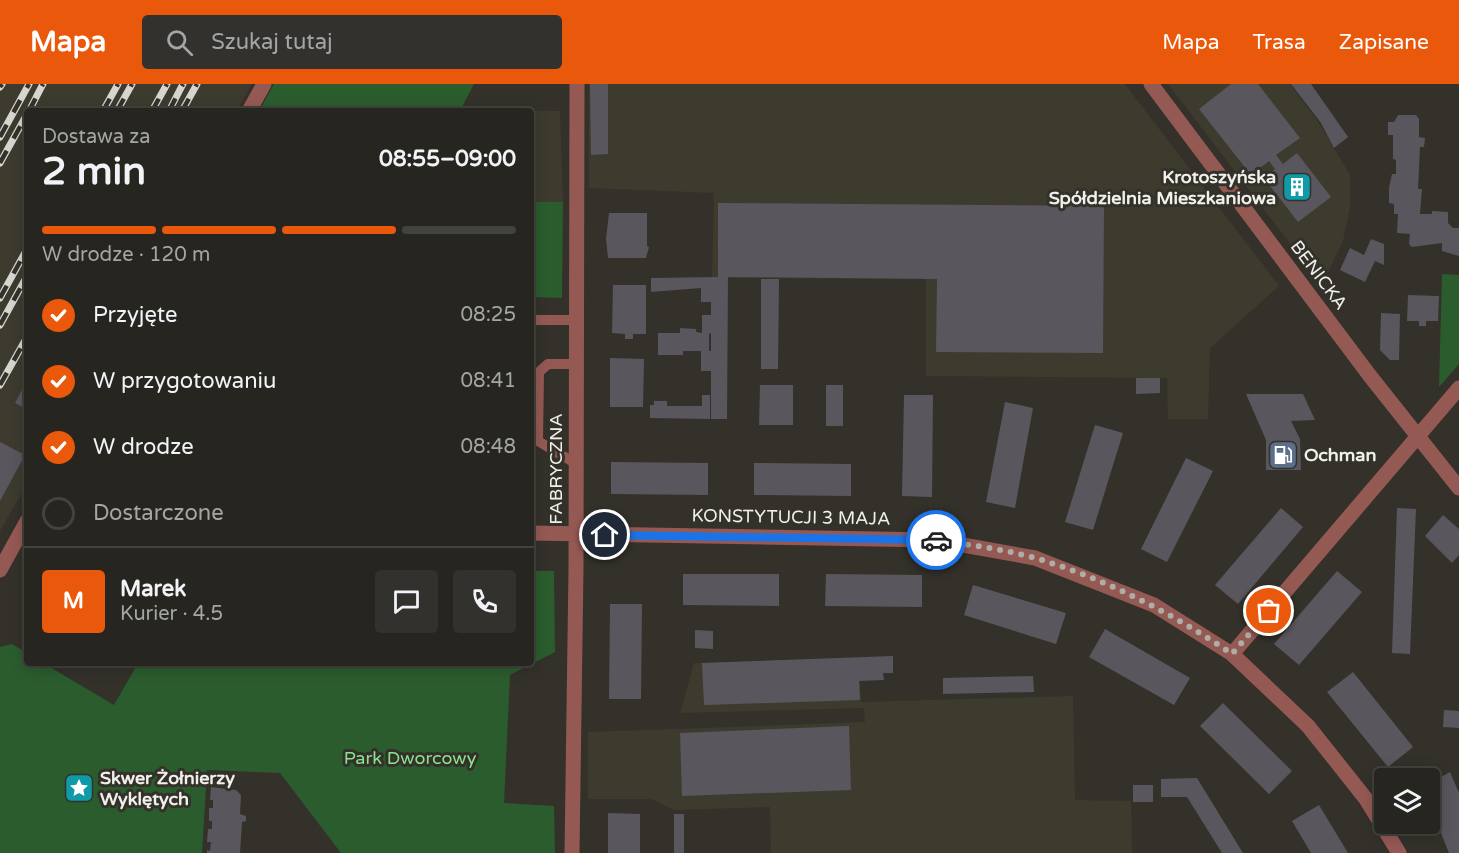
<!DOCTYPE html>
<html lang="pl">
<meta charset="utf-8">
<style>
:root{--surface:#262520;--page:#32312d;--text:#f1f3f6;--muted:#a4a5a5;--line:#42423e;--accent:#ea580c}
body{margin:0;font-family:"Varela Round",sans-serif;background:var(--page);color:var(--text);height:100vh;display:flex;flex-direction:column;font-size:22px;white-space:nowrap}
*{box-sizing:border-box;margin:0}
p{font-size:20px;color:var(--muted)}
.icon{flex:none;width:33px;height:33px;fill:none;stroke:currentColor;stroke-width:2;stroke-linecap:round;stroke-linejoin:round}
.map{position:relative;flex:1;overflow:hidden}
.details{position:absolute;left:24px;top:24px;width:510px;height:558px;display:flex;flex-direction:column;background:var(--surface);border-radius:6px;box-shadow:0 3px 15px #0003,0 0 0 2px var(--line)}
.details>*{flex:none}
.fabs{position:absolute;left:1374px;top:684px;display:grid;gap:12px}
.fabs a{display:grid;place-items:center;width:66px;height:66px;border-radius:6px;background:var(--surface);box-shadow:0 3px 15px #0003,0 0 0 2px var(--line);font-size:30px}
.pin{position:absolute;display:grid;place-items:center;width:51px;height:51px;color:#fff;margin:-26px;border:3px solid #fff;border-radius:50%;box-shadow:0 2px 6px #0007}
.courier{position:absolute;display:grid;place-items:center;width:60px;height:60px;margin:-30px;border:4px solid #1a73e8;border-radius:50%;background:#fff;color:#222;box-shadow:0 2px 8px #0007}
.overview em{font-style:normal;font-weight:700}
.overview div{display:flex;flex-direction:column-reverse}
.overview{display:flex;align-items:center;justify-content:space-between;height:102px;padding:0 18px}
h1{font-size:39px;font-weight:700;line-height:45px}
.bar{display:grid;grid-template-columns:repeat(4,1fr);gap:9px 6px;align-content:center;height:72px;padding:0 18px}
.bar i{height:8px;border-radius:4px;background:var(--line)}
.bar .on{background:var(--accent)}
.bar p{grid-column:span 4}
.line{display:flex;align-items:center;gap:15px;padding:0 18px;border-top:2px solid var(--line)}
.line div{flex:1}
.round{display:grid;place-items:center;flex:none;width:63px;height:63px;border-radius:6px;background:var(--page)}
ol{padding:0 18px;list-style:none}
li{display:flex;align-items:center;gap:18px;height:66px}
li p{margin-inline-start:auto}
li .icon{padding:6px;border-radius:50%;background:var(--accent);color:#fff;stroke-width:4}
li:last-child{color:var(--muted)}
li i{width:33px;height:33px;border:3px solid var(--line);border-radius:50%}
header{display:flex;align-items:center;gap:36px;box-sizing:border-box;height:84px;padding:0 30px;background:var(--accent);color:#fff}
header strong{font-size:28px}
nav{display:flex;gap:33px;margin-inline-start:auto;font-size:21px}
.search{width:420px;height:54px;background:var(--page);display:flex;align-items:center;gap:15px;box-sizing:border-box;padding:0 21px;border-radius:6px;color:var(--muted);font-size:22px}
.map>svg:first-child{display:block}
.built{fill:#3d3b2e}
.green{fill:#2b5c2e}
.building{fill:#5a565d;fill-rule:evenodd}
.lines{fill:none;stroke-linecap:round;stroke-linejoin:round}
.service{stroke:#955954;stroke-width:10}
.minor{stroke:#955954;stroke-width:15}
.rail-casing{stroke:#d6d5cf;stroke-width:7}
.rail{stroke:#33312a;stroke-width:4.5;stroke-dasharray:14;stroke-linecap:butt}
.done{stroke:#aeada7;stroke-width:6;stroke-dasharray:0 10.8}
.route{stroke:#1a73e8;stroke-width:8}
.labels{text-anchor:middle;dominant-baseline:central;stroke-width:6;stroke-linejoin:round;paint-order:stroke}
.poi-label{font-size:18px;font-weight:bold;fill:#f1f0eb;stroke:#33312a;text-anchor:start}
.street-label{font-size:18px;fill:#f1f0eb;stroke:#33312a}
.park-label{font-size:18px;fill:#89e38c;stroke:#33312a}
</style>
<header>
<strong>Mapa</strong>
<div class="search"><svg class="icon" aria-label="search" viewBox="0 0 24 24"><circle cx="10" cy="10" r="6"/><path d="M15 15l6 6"/></svg>Szukaj tutaj</div>
<nav><a>Mapa</a><a>Trasa</a><a>Zapisane</a></nav>
</header>
<div class="map">
<svg width="1459" height="769" viewBox="0 0 1459 769">
<rect width="100%" height="100%" fill="#33312a"/>
<path class="built" d="M0,0H252L237,27H27V400L0,447Z
M589,0H1125L1279,202L1210,264L1208,335H1168L1167,294L926,292V195L712,194L714,109L589,104Z
M1168,0H1290L1319,39L1350,91V123L1343,157L1322,201Z
M460,26L560,27L563,118H531V27Z
M859,574L861,618L1073,612L1075,716L1131,717L1132,769H771L770,723L674,726L651,715H588V648L865,638L864,624L680,629L694,579Z"/>
<path class="green" d="M274,0H474L460,27H259Z
M531,118H563L562,214L531,213Z
M1442,190L1459,191V280L1439,303Z
M531,487H554L555,568L510,591L504,719L554,722L555,769H341L280,689L207,686L202,769H0V563L12,560L27,569V579H43L114,621L138,579H531Z"/>
<path class="building" d="M590,0H608V70L591,71Z
M1231,0H1258L1300,54L1276,71L1283,80L1297,69L1331,113L1298,138L1264,94L1275,85L1269,77L1251,91L1199,25Z
M1291,0H1311L1348,53L1334,64L1321,39Z
M1398,31H1416L1419,35V53L1425,54L1424,63H1420L1418,105H1422L1420,130H1432V127L1448,128V139L1453,144H1459V172L1442,167V159L1412,163L1409,160L1410,150L1397,149L1398,130H1394V120L1389,119V104L1392,90H1396V76L1393,75V51H1388V38H1394Z
M718,119L1104,122L1103,269L936,268L937,195L728,193L727,335H711V287H701V267H683V271H658V249H680V244L696,245V248L702,249V231H711V218H701V204L651,208V194L718,193ZM711,249V267H709V250Z
M609,129H647V162L649,163L646,174H608L606,155Z
M1371,155L1384,160V181L1375,177L1365,198L1340,186L1350,164L1364,171Z
M761,195H779L778,285H761Z
M613,201H646V250H633V255H625V250L612,249Z
M1408,211L1439,212L1438,237H1426V242H1419V237H1407Z
M1381,229L1400,230L1399,276H1390L1380,266Z
M610,274L644,275L643,323H610Z
M1136,294H1160V309L1136,310Z
M27,296V325L15,319Z
M760,301H793V341H759Z
M826,301H843V342H826Z
M1246,310H1303L1315,336L1291,337L1300,355L1301,386H1266V356Z
M702,311H710V335L650,334V321H654V317H667V322H702Z
M904,311H933L932,413L902,412Z
M1005,318L1033,324L1015,424L986,418Z
M1095,341L1123,349L1093,446L1065,438Z
M0,358L25,371L0,417Z
M1186,374L1213,387L1167,478L1141,465Z
M611,378L708,379V411L611,410Z
M754,379L851,380V412L754,411Z
M1281,424L1303,443L1238,520L1215,501Z
M1397,424L1416,425L1410,570L1392,569Z
M1443,431L1459,445V471L1452,479L1425,452Z
M1337,487L1362,508L1299,581L1274,560Z
M683,490H779V522L683,521Z
M826,490L922,491V523L825,522Z
M973,501L1066,529L1056,560L964,531Z
M610,520H642L641,615H609Z
M1105,545L1190,594L1174,621L1089,573Z
M695,546L713,547V565L695,564Z
M893,572V589H883L884,596L859,597L860,616L704,621L702,579Z
M1353,588L1413,663L1388,683L1327,608Z
M1033,592L1034,608L943,610V594Z
M1223,619L1292,687L1269,710L1200,642Z
M1444,626L1459,627V644L1443,643Z
M849,642L851,706L682,712L680,649Z
M1450,688L1459,709V769H1449L1430,722V699Z
M1197,694L1243,769H1222L1187,713H1161V695Z
M1133,701H1153V718H1133Z
M211,703L236,706L241,711L240,730L246,732V737L242,738L240,769H207V766L210,767L211,758H207L208,745H212V737H209V724H213V716H210Z
M1319,721L1348,769H1311L1292,737Z
M608,729L640,730V769H608Z
M674,730H684V769H674Z"/>
<g class="lines">
<path class="service" d="M531,236H575
M575,379L538,357L539,288L548,280H575"/>
<path class="minor" d="M1151,0L1370,292L1459,404
M249,27L264,0
M531,449L935,456L1035,474L1154,521L1232,570L1308,642L1366,715L1399,769
M0,486L27,437
M1232,570L1459,304
M572,769L576,484L577,0"/>
<g class="rail-casing">
<path id="rail" d="M0,3L2,0
M29,27L43,0
M103,27L118,0
M117,27L132,0
M152,27L167,0
M169,27L183,0
M182,27L197,0
M0,53L29,0
M0,79L27,30
M0,214L27,165
M0,241L27,192
M0,301L27,253"/>
</g>
<use href="#rail" class="rail"/>
</g>
<g class="lines">
<path class="done" d="M936,456C969,461 1003,465 1035,474C1106,495 1172,529 1232,570L1269,527"/>
<path class="route" d="M605,451L936,456"/>
</g>
<defs>
<g id="building-square" transform="scale(1.5)"><rect x="-9" y="-9" width="18" height="18" rx="4" fill="#0f9aa8" stroke="#33312a"/><path d="M-4-6H4V6H1V3H-1V6H-4ZM-2.5-4.3h1.7v1.8h-1.7ZM.8-4.3h1.7v1.8H.8ZM-2.5-1h1.7V.8h-1.7ZM.8-1h1.7V.8H.8Z" fill="#fff"/></g>
<g id="fuel-square" transform="scale(1.5)"><rect x="-9" y="-9" width="18" height="18" rx="4" fill="#5c6f8a" stroke="#33312a"/><path d="M-5.5-6h7V0h2V4h1.3V-2.5L3-4.5l.8-.8L6-3V5H2.5V1h-1V6h-7ZM-4.2-4.7v3.2H.2V-4.7Z" fill="#fff"/></g>
<g id="sight-square" transform="scale(1.5)"><rect x="-9" y="-9" width="18" height="18" rx="4" fill="#0f9aa8" stroke="#33312a"/><path d="M0-6L1.8-2.2L6-1.7L2.9 1.2L3.7 5.4L0 3.3L-3.7 5.4L-2.9 1.2L-6-1.7L-1.8-2.2Z" fill="#fff"/></g>
</defs>
<g fill-rule="evenodd">
<use href="#building-square" x="1297" y="103"/>
<use href="#fuel-square" x="1283" y="371"/>
<use href="#sight-square" x="79" y="704"/>
</g>
<g class="labels">
<g class="poi-label">
<text x="1276" y="93" text-anchor="end">Krotoszyńska<tspan x="1276" dy="21">Spółdzielnia Mieszkaniowa</tspan></text>
<text x="1304" y="371">Ochman</text>
<text x="100" y="694">Skwer Żołnierzy<tspan x="100" dy="21">Wyklętych</tspan></text>
</g>
<g class="street-label">
<text transform="translate(1319 191) rotate(53)">BENICKA</text>
<text transform="translate(556 385) rotate(-90)">FABRYCZNA</text>
<text transform="translate(791 433) rotate(1)">KONSTYTUCJI 3 MAJA</text>
</g>
<g class="park-label">
<text x="410" y="674">Park Dworcowy</text>
</g>
</g>
</svg>
<div class="fabs">
<a><svg class="icon" aria-label="layers" viewBox="0 0 24 24"><path d="M12 4l9 5-9 5-9-5zM3 14l9 5 9-5"/></svg></a>
</div>
<div class="pin" style="left:1269px;top:527px;background:#ea580c"><svg class="icon" aria-label="bag" viewBox="0 0 24 24"><path d="M5 8h14l-1 12H6zM9 8a3 3 0 0 1 6 0"/></svg></div>
<div class="pin" style="left:605px;top:451px;background:#1f2937"><svg class="icon" aria-label="home" viewBox="0 0 24 24"><path d="M3 11l9-7 9 7M6 9v11h12V9"/></svg></div>
<div class="courier" style="left:936px;top:456px"><svg class="icon" aria-label="car" viewBox="0 0 24 24"><path d="M5 17H2v-5l4-1 3-4h7l3 4 3 1v5h-3M9 17h6M6 11h13"/><circle cx="7" cy="17" r="2"/><circle cx="17" cy="17" r="2"/></svg></div>
<section class="details">
<div class="overview"><div><h1>2 min</h1><p>Dostawa za</p></div><em>08:55–09:00</em></div>
<div class="bar"><i class="on"></i><i class="on"></i><i class="on"></i><i></i><p>W drodze · 120 m</p></div>
<ol>
<li><svg class="icon" aria-label="check" viewBox="0 0 24 24"><path d="M5 12l5 5 9-10"/></svg>Przyjęte<p>08:25</p></li>
<li><svg class="icon" aria-label="check" viewBox="0 0 24 24"><path d="M5 12l5 5 9-10"/></svg>W przygotowaniu<p>08:41</p></li>
<li><svg class="icon" aria-label="check" viewBox="0 0 24 24"><path d="M5 12l5 5 9-10"/></svg>W drodze<p>08:48</p></li>
<li><i></i>Dostarczone</li>
</ol>
<div class="line" style="height:108px"><b class="round" style="background:var(--accent);color:#fff">M</b><div><b>Marek</b><p>Kurier · 4.5</p></div><a class="round"><svg class="icon" aria-label="chat" viewBox="0 0 24 24"><path d="M4 5h16v11H9l-5 4z"/></svg></a><a class="round"><svg class="icon" aria-label="phone" viewBox="0 0 24 24"><path d="M5 4h4l2 5-3 2q2 4 5 5l2-3 5 2v4C11 20 4 13 5 4z"/></svg></a></div>
</section>
</div>
